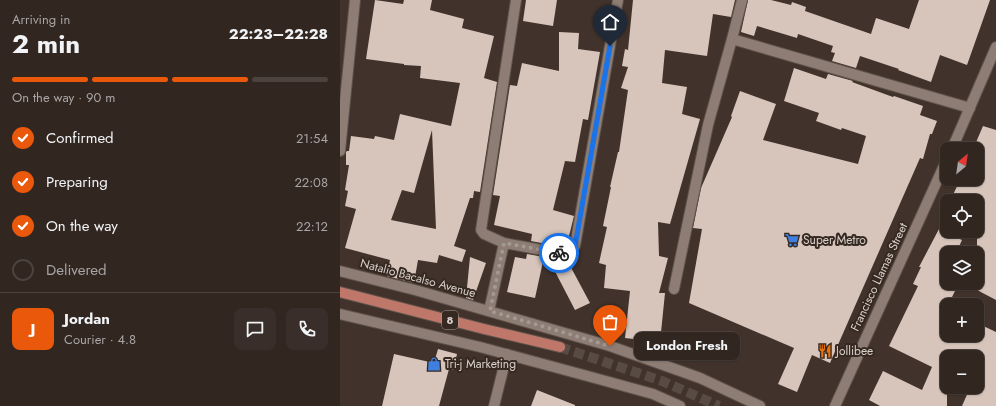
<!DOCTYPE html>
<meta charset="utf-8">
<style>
:root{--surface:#312620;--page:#392e29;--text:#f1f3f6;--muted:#a8a5a5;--line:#4c433e;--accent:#ea580c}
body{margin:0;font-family:Jost,sans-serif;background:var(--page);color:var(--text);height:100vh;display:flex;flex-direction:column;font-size:15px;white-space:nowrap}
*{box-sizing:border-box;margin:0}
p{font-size:13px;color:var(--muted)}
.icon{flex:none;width:22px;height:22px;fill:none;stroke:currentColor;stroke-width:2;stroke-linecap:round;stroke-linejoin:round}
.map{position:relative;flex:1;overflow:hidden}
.sheet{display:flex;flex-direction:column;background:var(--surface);width:340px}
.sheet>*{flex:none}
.needle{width:26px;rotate:29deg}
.controls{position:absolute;left:600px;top:142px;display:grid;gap:8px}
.controls a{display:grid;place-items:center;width:44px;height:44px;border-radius:8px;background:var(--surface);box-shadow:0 1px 3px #0004,0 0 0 1px var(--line);font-size:20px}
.pin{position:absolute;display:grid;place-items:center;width:34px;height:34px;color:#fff;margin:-41px -17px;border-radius:50% 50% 50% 0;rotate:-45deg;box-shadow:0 0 4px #0007}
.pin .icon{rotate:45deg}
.courier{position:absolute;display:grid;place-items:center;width:40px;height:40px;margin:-20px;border:3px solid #1a73e8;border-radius:50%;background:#fff;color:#222;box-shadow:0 1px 5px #0007}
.bubble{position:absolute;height:28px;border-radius:8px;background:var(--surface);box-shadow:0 1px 3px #0004,0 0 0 1px var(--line);font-size:13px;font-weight:700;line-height:28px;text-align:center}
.head em{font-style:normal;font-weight:700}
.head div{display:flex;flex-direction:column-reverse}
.head{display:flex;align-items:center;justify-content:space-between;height:68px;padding:0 12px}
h1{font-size:26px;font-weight:700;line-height:30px}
.bar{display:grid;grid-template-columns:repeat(4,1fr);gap:6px 4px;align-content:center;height:48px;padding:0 12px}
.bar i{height:5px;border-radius:3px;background:var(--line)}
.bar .active{background:var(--accent)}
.bar p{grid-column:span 4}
.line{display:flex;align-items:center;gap:10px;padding:0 12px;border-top:1px solid var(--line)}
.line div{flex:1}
.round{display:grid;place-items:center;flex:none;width:42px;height:42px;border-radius:8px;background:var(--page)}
ol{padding:0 12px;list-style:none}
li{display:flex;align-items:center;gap:12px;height:44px}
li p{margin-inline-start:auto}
li .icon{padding:4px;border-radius:50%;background:var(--accent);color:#fff;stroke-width:4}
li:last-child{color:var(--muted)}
li i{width:22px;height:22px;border:2px solid var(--line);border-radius:50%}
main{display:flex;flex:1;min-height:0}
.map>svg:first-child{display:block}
.building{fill:#d7c5bb;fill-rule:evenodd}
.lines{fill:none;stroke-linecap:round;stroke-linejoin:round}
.primary-tunnel{stroke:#584b43;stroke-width:10;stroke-dasharray:10 5;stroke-linecap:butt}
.street-casing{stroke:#5d524a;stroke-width:12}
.secondary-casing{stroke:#5d524a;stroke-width:12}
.primary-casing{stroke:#5d524a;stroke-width:12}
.street{stroke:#8e7d74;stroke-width:10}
.secondary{stroke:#8e7d74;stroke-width:10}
.primary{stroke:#bf7769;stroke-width:10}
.done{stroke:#a49a94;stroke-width:4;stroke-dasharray:0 7.2}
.route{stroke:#1a73e8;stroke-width:5}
.labels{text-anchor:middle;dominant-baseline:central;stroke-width:4;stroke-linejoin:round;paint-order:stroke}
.shield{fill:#362921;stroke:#a99f99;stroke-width:1}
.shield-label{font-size:11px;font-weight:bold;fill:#dad1cc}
.poi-label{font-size:12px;fill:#dad1cc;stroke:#362921;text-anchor:start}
.street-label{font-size:12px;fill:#dad1cc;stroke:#362921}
</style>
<main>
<section class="sheet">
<div class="head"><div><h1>2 min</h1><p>Arriving in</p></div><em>22:23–22:28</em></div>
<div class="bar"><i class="active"></i><i class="active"></i><i class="active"></i><i></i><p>On the way · 90 m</p></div>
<ol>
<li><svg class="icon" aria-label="check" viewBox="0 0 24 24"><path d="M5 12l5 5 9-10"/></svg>Confirmed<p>21:54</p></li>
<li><svg class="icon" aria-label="check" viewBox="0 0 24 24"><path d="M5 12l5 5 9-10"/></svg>Preparing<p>22:08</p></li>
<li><svg class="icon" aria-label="check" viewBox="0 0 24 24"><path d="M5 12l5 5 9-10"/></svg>On the way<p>22:12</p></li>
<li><i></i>Delivered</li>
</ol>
<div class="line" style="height:72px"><b class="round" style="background:var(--accent);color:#fff">J</b><div><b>Jordan</b><p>Courier · 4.8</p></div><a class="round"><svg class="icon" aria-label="chat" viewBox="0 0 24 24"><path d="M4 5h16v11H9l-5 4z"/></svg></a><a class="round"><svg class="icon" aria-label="phone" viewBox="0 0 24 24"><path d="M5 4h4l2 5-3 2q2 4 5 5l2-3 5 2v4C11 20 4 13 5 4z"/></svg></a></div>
</section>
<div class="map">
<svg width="656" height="406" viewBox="0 0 656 406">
<rect width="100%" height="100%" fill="#41332b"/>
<path class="building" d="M35,0L63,4L64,0H92L90,10L124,19L122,28L154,36L144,78L157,82L140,192L134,191L133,198H130L114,246L126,250L122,262L99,255L97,263L78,260L74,283L47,276L50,260L5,248L16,209L5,206L8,191L5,190L9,165H6V152L7,151H9L11,136L34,139L35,136L54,140L60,114L111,126L120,83L80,78L81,66L64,65V64L26,59ZM92,130L96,229L51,220L62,190L74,193Z
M186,0H217L213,26L183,21Z
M293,0H395L391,17L373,14L367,56L325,50L322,83L347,87L342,114L360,119L330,224L318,222L319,256L328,258L319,293H325L320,342L285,338L290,291L264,288L266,265L259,263L267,227L263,226L271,187H270L278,152H279L288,90L281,88L288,67L282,66L285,49L288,50Z
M408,0H431L451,5L452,2L466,7L465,11L531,34L536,18L569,29L579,0H650L627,65L600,55L591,82L558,70L559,69L520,56L516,68L492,61L495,53L491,52L493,46L458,34L457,38L417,26L414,36L401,32Z
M219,32L239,33L238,49L260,52L248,120L243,119L235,162L225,161L213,210L234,216L227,244L222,247L191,241L192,234L154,225L160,196L153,195L170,85L177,86L182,63L219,71Z
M454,68L486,79L488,74L513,81L512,82L553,97L554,96L583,106L580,115L597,121L592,134H590L583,159L580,158L490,363L472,355L457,392L438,384L454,348L349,303L362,229L353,228L361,188L392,117L391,116L400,91L436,104L423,140L518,164L526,136L502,128L501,130L476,121L479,113L444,101Z
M643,126L656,130V300L637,290V201H621L612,197L619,182L623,184L625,179H637V149L634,147Z
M599,229L622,240L616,253H607V283H619L608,305H607V335H637V323L656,332V406H622L629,390L637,394V357H607V406H540L529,400L543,371L582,390L592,367L549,346L578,286L573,284L581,267H579Z
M187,254L204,257L195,298L167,292L175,257L186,259Z
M130,257L146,263L133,300L126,298Z
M208,258L223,260H227L250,303L235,310Z
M98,349L117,354L113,370L109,369L99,406H42L54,354L94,363Z
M197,390L235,405V406H191Z"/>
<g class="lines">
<path class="primary-tunnel" d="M220,347L322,381L379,406"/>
<g class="street-casing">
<path id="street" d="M176,0L141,230L144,234L164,243L224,254L235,246L278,0
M392,39L630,108
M0,151L15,0
M334,289L368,125L392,39L402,0
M149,311L164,243"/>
</g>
<g class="secondary-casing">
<path id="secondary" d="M612,149L656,47
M0,271L75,290L270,346L360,378L420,406
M0,314L140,347L251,377L313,394L340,406
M154,406L167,354
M495,406L607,159"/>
</g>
<g class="primary-casing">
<path id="primary" d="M0,292L144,329L220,347"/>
</g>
<use href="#street" class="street"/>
<use href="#secondary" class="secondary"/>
<use href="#primary" class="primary"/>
</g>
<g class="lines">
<path class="done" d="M219,253L164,243L150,311L270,346"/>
<path class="route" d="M219,253L224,254L235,246L270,46"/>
</g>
<defs>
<g id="supermarket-bare" transform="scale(1.08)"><path d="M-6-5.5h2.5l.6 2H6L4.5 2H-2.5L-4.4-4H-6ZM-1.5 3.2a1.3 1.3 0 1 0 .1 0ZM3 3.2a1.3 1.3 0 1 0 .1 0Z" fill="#3f7fe0" stroke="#362921" stroke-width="2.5" paint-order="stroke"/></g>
<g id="restaurant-bare" transform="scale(1.08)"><path d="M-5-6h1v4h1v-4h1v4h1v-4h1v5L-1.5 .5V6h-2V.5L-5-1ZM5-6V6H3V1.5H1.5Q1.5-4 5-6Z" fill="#e8710a" stroke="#362921" stroke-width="2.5" paint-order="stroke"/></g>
<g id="shop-bare" transform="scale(1.08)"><path d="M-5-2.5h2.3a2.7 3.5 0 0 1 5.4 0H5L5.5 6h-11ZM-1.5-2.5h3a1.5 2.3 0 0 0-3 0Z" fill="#3f7fe0" stroke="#362921" stroke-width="2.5" paint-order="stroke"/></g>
</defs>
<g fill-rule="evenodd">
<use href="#supermarket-bare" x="452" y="240"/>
<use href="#restaurant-bare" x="485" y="351"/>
<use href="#shop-bare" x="94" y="364"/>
</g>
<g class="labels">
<rect class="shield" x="102" y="311" width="16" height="18" rx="3"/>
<g class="shield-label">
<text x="110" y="320">8</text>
</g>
<g class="poi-label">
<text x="463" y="240">Super Metro</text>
<text x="496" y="351">Jollibee</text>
<text x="105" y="364">Tri-j Marketing</text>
</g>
<g class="street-label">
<text transform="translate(539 277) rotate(-65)">Francisco Llamas Street</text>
<text transform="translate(78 278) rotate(15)">Natalio Bacalso Avenue</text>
</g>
</g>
</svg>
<div class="controls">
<a><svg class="needle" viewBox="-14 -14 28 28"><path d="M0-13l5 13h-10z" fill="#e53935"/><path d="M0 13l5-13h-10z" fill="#a8a5a5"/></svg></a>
<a><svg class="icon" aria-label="locate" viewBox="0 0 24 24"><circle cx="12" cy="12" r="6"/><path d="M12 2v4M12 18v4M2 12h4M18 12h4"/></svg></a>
<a><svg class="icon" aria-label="layers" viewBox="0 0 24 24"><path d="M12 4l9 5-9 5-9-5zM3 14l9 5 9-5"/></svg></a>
<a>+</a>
<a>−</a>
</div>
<div class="pin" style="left:270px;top:346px;background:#ea580c"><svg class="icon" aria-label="bag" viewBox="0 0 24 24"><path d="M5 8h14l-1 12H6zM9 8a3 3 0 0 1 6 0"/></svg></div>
<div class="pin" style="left:270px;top:46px;background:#1f2937"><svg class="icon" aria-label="home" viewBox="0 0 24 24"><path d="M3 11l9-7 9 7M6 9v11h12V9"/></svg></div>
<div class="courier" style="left:219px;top:253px"><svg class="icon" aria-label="bike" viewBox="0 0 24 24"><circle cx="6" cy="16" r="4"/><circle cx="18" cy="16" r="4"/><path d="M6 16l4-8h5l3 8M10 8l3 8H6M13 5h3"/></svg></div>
<div class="bubble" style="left:294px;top:332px;width:106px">London Fresh</div>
</div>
</main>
